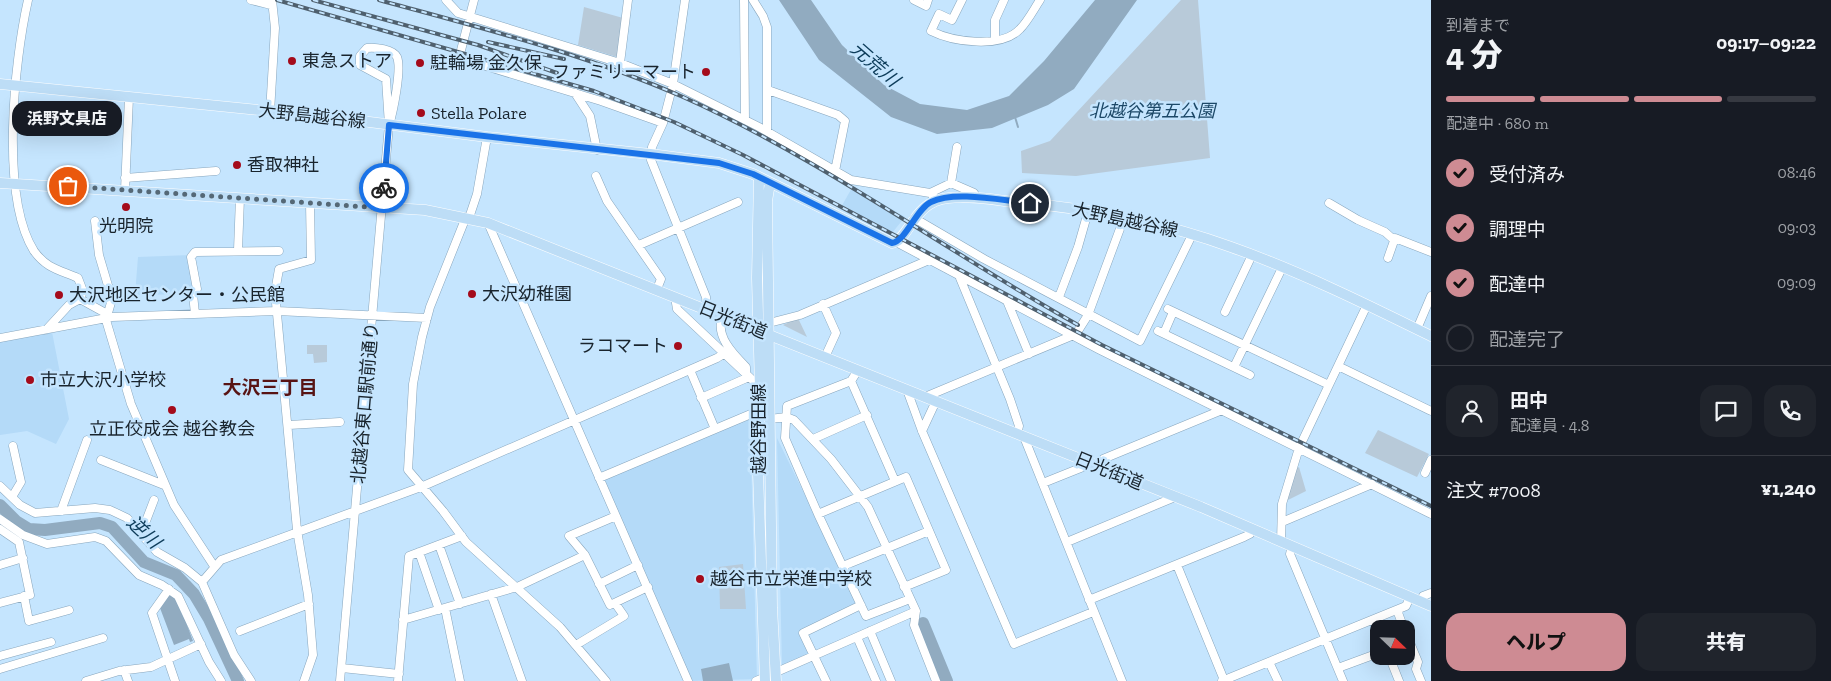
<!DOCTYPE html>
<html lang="ja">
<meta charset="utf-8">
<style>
:root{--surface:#171b24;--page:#20242c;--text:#f1f3f6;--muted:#9ea1a6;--line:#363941;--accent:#ce8b93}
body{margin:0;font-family:"Zilla Slab","Noto Sans JP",serif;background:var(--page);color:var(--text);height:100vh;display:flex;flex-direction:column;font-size:19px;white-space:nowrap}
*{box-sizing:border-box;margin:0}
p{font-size:16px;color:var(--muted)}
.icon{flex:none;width:28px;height:28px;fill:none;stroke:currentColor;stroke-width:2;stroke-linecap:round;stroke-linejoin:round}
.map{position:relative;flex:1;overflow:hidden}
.side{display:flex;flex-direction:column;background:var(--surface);width:400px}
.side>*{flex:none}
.needle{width:32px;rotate:113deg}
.fabs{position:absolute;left:1370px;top:620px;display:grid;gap:10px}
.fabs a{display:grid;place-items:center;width:45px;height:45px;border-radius:10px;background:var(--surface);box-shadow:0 5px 20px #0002;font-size:25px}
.pin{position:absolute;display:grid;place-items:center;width:42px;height:42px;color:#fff;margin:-21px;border:2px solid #fff;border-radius:50%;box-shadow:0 1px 5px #0007}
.courier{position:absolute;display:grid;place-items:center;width:50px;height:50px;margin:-25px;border:4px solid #1a73e8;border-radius:50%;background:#fff;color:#222;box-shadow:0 1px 6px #0007}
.bubble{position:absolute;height:35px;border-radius:15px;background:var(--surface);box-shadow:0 5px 20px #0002;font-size:16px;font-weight:800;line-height:35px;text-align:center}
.overview em{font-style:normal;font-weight:800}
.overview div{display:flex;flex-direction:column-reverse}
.overview{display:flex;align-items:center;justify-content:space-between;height:85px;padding:0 15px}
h1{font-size:32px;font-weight:800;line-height:38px}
.bar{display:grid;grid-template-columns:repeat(4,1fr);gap:8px 5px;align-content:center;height:60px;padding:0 15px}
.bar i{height:6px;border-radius:4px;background:var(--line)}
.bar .on{background:var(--accent)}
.bar p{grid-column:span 4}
.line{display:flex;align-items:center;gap:12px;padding:0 15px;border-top:1px solid var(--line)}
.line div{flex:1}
.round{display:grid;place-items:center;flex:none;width:52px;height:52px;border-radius:15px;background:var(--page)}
ol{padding:0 15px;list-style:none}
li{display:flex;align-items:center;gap:15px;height:55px}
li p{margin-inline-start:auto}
li .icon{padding:5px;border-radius:50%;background:var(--accent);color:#111;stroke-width:4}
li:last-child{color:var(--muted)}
li i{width:28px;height:28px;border:2px solid var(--line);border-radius:50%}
.action{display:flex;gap:10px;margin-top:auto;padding:10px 15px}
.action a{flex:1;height:58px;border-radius:15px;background:var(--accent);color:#111;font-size:20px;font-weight:800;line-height:58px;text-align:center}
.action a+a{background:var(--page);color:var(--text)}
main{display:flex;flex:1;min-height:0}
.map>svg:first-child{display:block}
.built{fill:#b4daf8}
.green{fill:#b8cad9}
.water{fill:#91abc0}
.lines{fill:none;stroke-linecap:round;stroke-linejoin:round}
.stream{stroke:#91abc0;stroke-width:2}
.river{stroke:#91abc0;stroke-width:12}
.minor-casing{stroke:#88a6bd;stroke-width:9}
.major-casing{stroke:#fff;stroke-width:11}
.minor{stroke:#fff;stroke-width:8}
.major{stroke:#bdddf6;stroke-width:10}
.rail-casing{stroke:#4f606e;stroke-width:4}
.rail{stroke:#c5e5fe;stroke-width:2;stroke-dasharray:5.5;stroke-linecap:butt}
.done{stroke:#556876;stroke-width:5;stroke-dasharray:0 9}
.route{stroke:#1a73e8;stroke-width:6}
.poi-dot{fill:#a40b1b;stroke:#c5e5fe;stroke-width:2}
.labels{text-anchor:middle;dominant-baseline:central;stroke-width:5;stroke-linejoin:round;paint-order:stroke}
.poi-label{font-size:18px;fill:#19242d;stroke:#c5e5fe;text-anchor:start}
.park-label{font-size:18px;font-style:italic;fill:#1c4867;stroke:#c5e5fe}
.street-label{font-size:18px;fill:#19242d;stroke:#c5e5fe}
.water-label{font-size:19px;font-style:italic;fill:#0d3c5a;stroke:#c5e5fe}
.neighbourhood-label{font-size:19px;font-weight:bold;fill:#581414;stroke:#c5e5fe}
</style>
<main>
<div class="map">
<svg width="1431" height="681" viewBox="0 0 1431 681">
<rect width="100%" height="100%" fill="#c5e5fe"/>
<path class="built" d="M853,186L905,217L892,233L887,234L840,209Z
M190,255L196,289L192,294L135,295L138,257Z
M52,332L69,419L56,444L27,431L0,435V341Z
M750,419L757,679L690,681L603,479Z
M777,438L858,604L801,631L811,654L782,667Z"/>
<path class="green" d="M1181,0H1198L1210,158L1076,176L1022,173L1021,151L1050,141Z
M584,7L623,18L617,57L578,45Z
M798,318L807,337L783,325Z
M307,345H327V362L314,363L313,354H307Z
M1378,430L1429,454L1417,477L1365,453Z
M1299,467L1306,491L1286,501L1296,469Z
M743,564L746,609H720L719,567Z"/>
<path class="water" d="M779,0H811L842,45L884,85L920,104L967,110L1009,96L1044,61L1095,0H1137L1074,89L1048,105L992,128L937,134L891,117L819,60Z
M170,594L178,601L193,641L190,642L189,639L174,645L160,608Z
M729,663L733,681H703L701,669Z"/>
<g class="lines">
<path class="stream" d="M1015,117L1018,127"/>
<path class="river" d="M0,505L16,521L29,529L45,530L100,523L112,527L144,562L176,575L194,594L209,619L238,681
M923,623L947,681"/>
<g class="minor-casing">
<path id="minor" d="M28,0C14,62 0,197 34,251C47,269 60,270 78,278L83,291L80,299L109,315
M251,0L271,5
M446,0L458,13L620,63L673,84L759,127L851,180L930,193L937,200
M474,0L459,58L601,101L663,123L652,147L651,160L706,297L707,309
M744,0L745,120
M753,0L763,16L767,27V131
M914,0L926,6L928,0
M962,0L952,20L939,14L931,31C953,42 1001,49 1020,29C1028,21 1034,9 1040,0
M995,39V20L1004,0
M620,63L628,0
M768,90L838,115L845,121L835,171
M575,93L590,116L597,150
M270,112L275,28L272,0
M663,123L673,84L685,0
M957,147L951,183L974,193L977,198
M596,176L607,201L661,279L657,289
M125,178L216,171
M125,190L129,97
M930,193L951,183
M1329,203L1358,220L1385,232L1394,240
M466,217L430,307L422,337L413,384L408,470L443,511L466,542L560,627L606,681
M469,218L477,194L487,137
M914,218L984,259L1140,341L1192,235
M95,221L99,255L112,299L106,320L131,404L174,505L214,566
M488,223L688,681
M896,242L1100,350L1431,514
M639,245L738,202
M238,250L240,198
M1388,258L1395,238L1431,252
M960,278L1010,399L1019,426L1017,434
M675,297L677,309L760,387
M1059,297L1078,247L1088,212
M1007,301L1029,354
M823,304L836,333L825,357
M1168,309L1329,385
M1225,312L1252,255
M195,314L193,294L197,289L191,257L195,252L279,251
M723,315C714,335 733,354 746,367V375
M769,323L800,315L929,260
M1417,329L1431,296
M46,330L69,305L80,299
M1158,331L1250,375
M1164,333L1173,312
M0,338L112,317L277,311L427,318
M1338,366L1431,411
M1234,367L1282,268
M690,370L715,429
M858,370L851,381L787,406L785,438L818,514L866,616L910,599
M851,381L895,481
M907,390L922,431L1014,644L1093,612
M925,397L1076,334L1088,315L1124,218
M701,398L749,377
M770,419L786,417L794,420L831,459L868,507L916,611L914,625L936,681
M289,425L340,422
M922,431L936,401
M1024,437L1122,681
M813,439L867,415
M101,460L164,485
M1099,467L1103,459L1222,410
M1425,473L1431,460
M599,478L758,411
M1043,483L1083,467L1085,462
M0,486L20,505L35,513L95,508L110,510L127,518L157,552L185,568L202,582L234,655L251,681
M12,497L21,482L13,446
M61,511L87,440
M818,514L906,477L946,570L904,587
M616,516L569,536L585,555L610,605L648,587
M0,519L23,535L47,544L95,537L106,541L139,575L162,585L178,596L209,662L221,681
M1282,522L1372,484
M0,529L19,542L30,595L0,603
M141,534L154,500
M1067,542L1175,497
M1281,542L1282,504L1299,448L1367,305
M439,545L460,604
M1292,546L1290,554L1343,681
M419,552L439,610
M0,565L23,558
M1177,565L1224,680
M843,566L929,531
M202,582L221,560L421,487L717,358L730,350
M599,584L638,565
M169,589L152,613L175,681
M491,594L522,681
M24,596L29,621L69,610
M1089,600L1244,537L1250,534L1252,529
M1420,602L1423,596L1431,593
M445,608L460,681
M1397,610L1404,629
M403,620L517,587L585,555
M1374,620L1379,631
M240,631L309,604
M870,631L891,681
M1406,633L1418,662L1416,669L1421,681
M857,637L876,681
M576,645L624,616L615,603
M0,656L51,642
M1389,656L1399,681
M1269,662L1278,681
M342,668L399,674
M1338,668L1376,654
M0,669L103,638
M124,670L128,681
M86,681L119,671L151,667L201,644
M304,681L313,655L308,595L297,530L275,292L279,269L311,260L310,203
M340,681L389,125C393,112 402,69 397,57C393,49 375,47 367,48L360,56V65L386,79L389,125
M398,681L409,556L462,536
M756,681L916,611
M826,681L803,633L861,605
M1222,681L1406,606L1410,597"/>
</g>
<g class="major-casing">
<path id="major" d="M0,84L338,118L487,137L650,154L719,163L753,174L892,243C909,241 913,201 948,198C973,195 999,201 1024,203C1093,209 1165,223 1231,247C1299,271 1366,304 1431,336
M759,177L757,278L760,387L758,473L765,681
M0,183L425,210L488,223L1201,507L1431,606
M770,183L767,201L772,608L776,681"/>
</g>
<use href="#minor" class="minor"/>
<use href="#major" class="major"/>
<g class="rail-casing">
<path id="rail" d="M277,0L594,91L674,122L743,155L1102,345L1431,506
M313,0L478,45L557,73
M379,0C481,28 585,54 683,97C822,159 946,251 1078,325
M488,42L564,59"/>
</g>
<use href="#rail" class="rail"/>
</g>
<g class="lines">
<path class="done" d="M68,186L382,208L384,188"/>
<path class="route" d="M384,188L389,125L719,163L753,174L892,243C906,241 916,209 931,202C955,190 1004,201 1030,203"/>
</g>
<g class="poi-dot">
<circle cx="292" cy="61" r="5"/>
<circle cx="420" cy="63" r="5"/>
<circle cx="706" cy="72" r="5"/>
<circle cx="421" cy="113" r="5"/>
<circle cx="237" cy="165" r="5"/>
<circle cx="126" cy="207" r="5"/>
<circle cx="472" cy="294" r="5"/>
<circle cx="59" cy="295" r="5"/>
<circle cx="678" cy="346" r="5"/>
<circle cx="30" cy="380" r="5"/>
<circle cx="172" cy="410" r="5"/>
<circle cx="700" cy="579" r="5"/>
</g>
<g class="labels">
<g class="poi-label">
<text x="302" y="61">東急ストア</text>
<text x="430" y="63">駐輪場 金久保</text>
<text x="696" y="72" text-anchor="end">ファミリーマート</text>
<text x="431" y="113">Stella Polare</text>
<text x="247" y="165">香取神社</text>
<text x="126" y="226" text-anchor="middle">光明院</text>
<text x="482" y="294">大沢幼稚園</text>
<text x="69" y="295">大沢地区センター・公民館</text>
<text x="668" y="346" text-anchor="end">ラコマート</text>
<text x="40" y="380">市立大沢小学校</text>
<text x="172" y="429" text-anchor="middle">立正佼成会 越谷教会</text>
<text x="710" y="579">越谷市立栄進中学校</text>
</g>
<g class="park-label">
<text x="1152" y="111">北越谷第五公園</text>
</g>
<g class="street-label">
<text transform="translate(312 116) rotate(6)">大野島越谷線</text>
<text transform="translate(1125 220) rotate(12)">大野島越谷線</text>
<text transform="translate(733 320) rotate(22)">日光街道</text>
<text transform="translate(365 403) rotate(-85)">北越谷東口駅前通り</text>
<text transform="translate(759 429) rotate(-90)">越谷野田線</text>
<text transform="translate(1109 471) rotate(22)">日光街道</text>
</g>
<g class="water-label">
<text transform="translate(875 64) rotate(41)">元荒川</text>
<text transform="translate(144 532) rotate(43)">逆川</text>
</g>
<g class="neighbourhood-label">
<text x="270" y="387">大沢三丁目</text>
</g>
</g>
</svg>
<div class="fabs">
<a><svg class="needle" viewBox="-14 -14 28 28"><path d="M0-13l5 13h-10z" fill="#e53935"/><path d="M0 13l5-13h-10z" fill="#9ea1a6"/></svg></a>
</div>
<div class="pin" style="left:68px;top:186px;background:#ea580c"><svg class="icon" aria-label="bag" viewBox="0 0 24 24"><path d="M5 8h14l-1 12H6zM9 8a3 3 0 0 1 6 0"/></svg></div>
<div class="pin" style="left:1030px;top:203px;background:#1f2937"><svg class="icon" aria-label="home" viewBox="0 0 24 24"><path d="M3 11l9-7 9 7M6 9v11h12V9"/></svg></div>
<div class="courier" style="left:384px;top:188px"><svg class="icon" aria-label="bike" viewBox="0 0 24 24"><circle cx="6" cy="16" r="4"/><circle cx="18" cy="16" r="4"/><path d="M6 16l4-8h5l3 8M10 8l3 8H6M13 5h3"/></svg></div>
<div class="bubble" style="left:12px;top:101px;width:110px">浜野文具店</div>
</div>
<section class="side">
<div class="overview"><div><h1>4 分</h1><p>到着まで</p></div><em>09:17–09:22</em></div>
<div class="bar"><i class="on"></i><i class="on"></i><i class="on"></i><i></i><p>配達中 · 680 m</p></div>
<ol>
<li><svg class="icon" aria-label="check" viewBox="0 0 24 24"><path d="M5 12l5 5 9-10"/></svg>受付済み<p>08:46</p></li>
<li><svg class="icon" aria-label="check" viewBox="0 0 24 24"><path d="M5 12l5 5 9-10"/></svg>調理中<p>09:03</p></li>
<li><svg class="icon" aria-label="check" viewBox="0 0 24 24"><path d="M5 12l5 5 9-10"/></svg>配達中<p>09:09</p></li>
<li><i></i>配達完了</li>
</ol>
<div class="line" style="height:90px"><a class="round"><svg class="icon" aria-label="person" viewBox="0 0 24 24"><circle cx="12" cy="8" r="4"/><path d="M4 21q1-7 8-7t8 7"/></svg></a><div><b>田中</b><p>配達員 · 4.8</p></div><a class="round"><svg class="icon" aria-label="chat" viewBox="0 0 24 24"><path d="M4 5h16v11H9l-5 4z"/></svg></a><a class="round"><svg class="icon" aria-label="phone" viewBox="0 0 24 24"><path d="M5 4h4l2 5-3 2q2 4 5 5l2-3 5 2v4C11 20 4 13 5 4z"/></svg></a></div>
<div class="line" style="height:65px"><div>注文 #7008</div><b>¥1,240</b></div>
<div class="action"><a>ヘルプ</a><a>共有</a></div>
</section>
</main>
